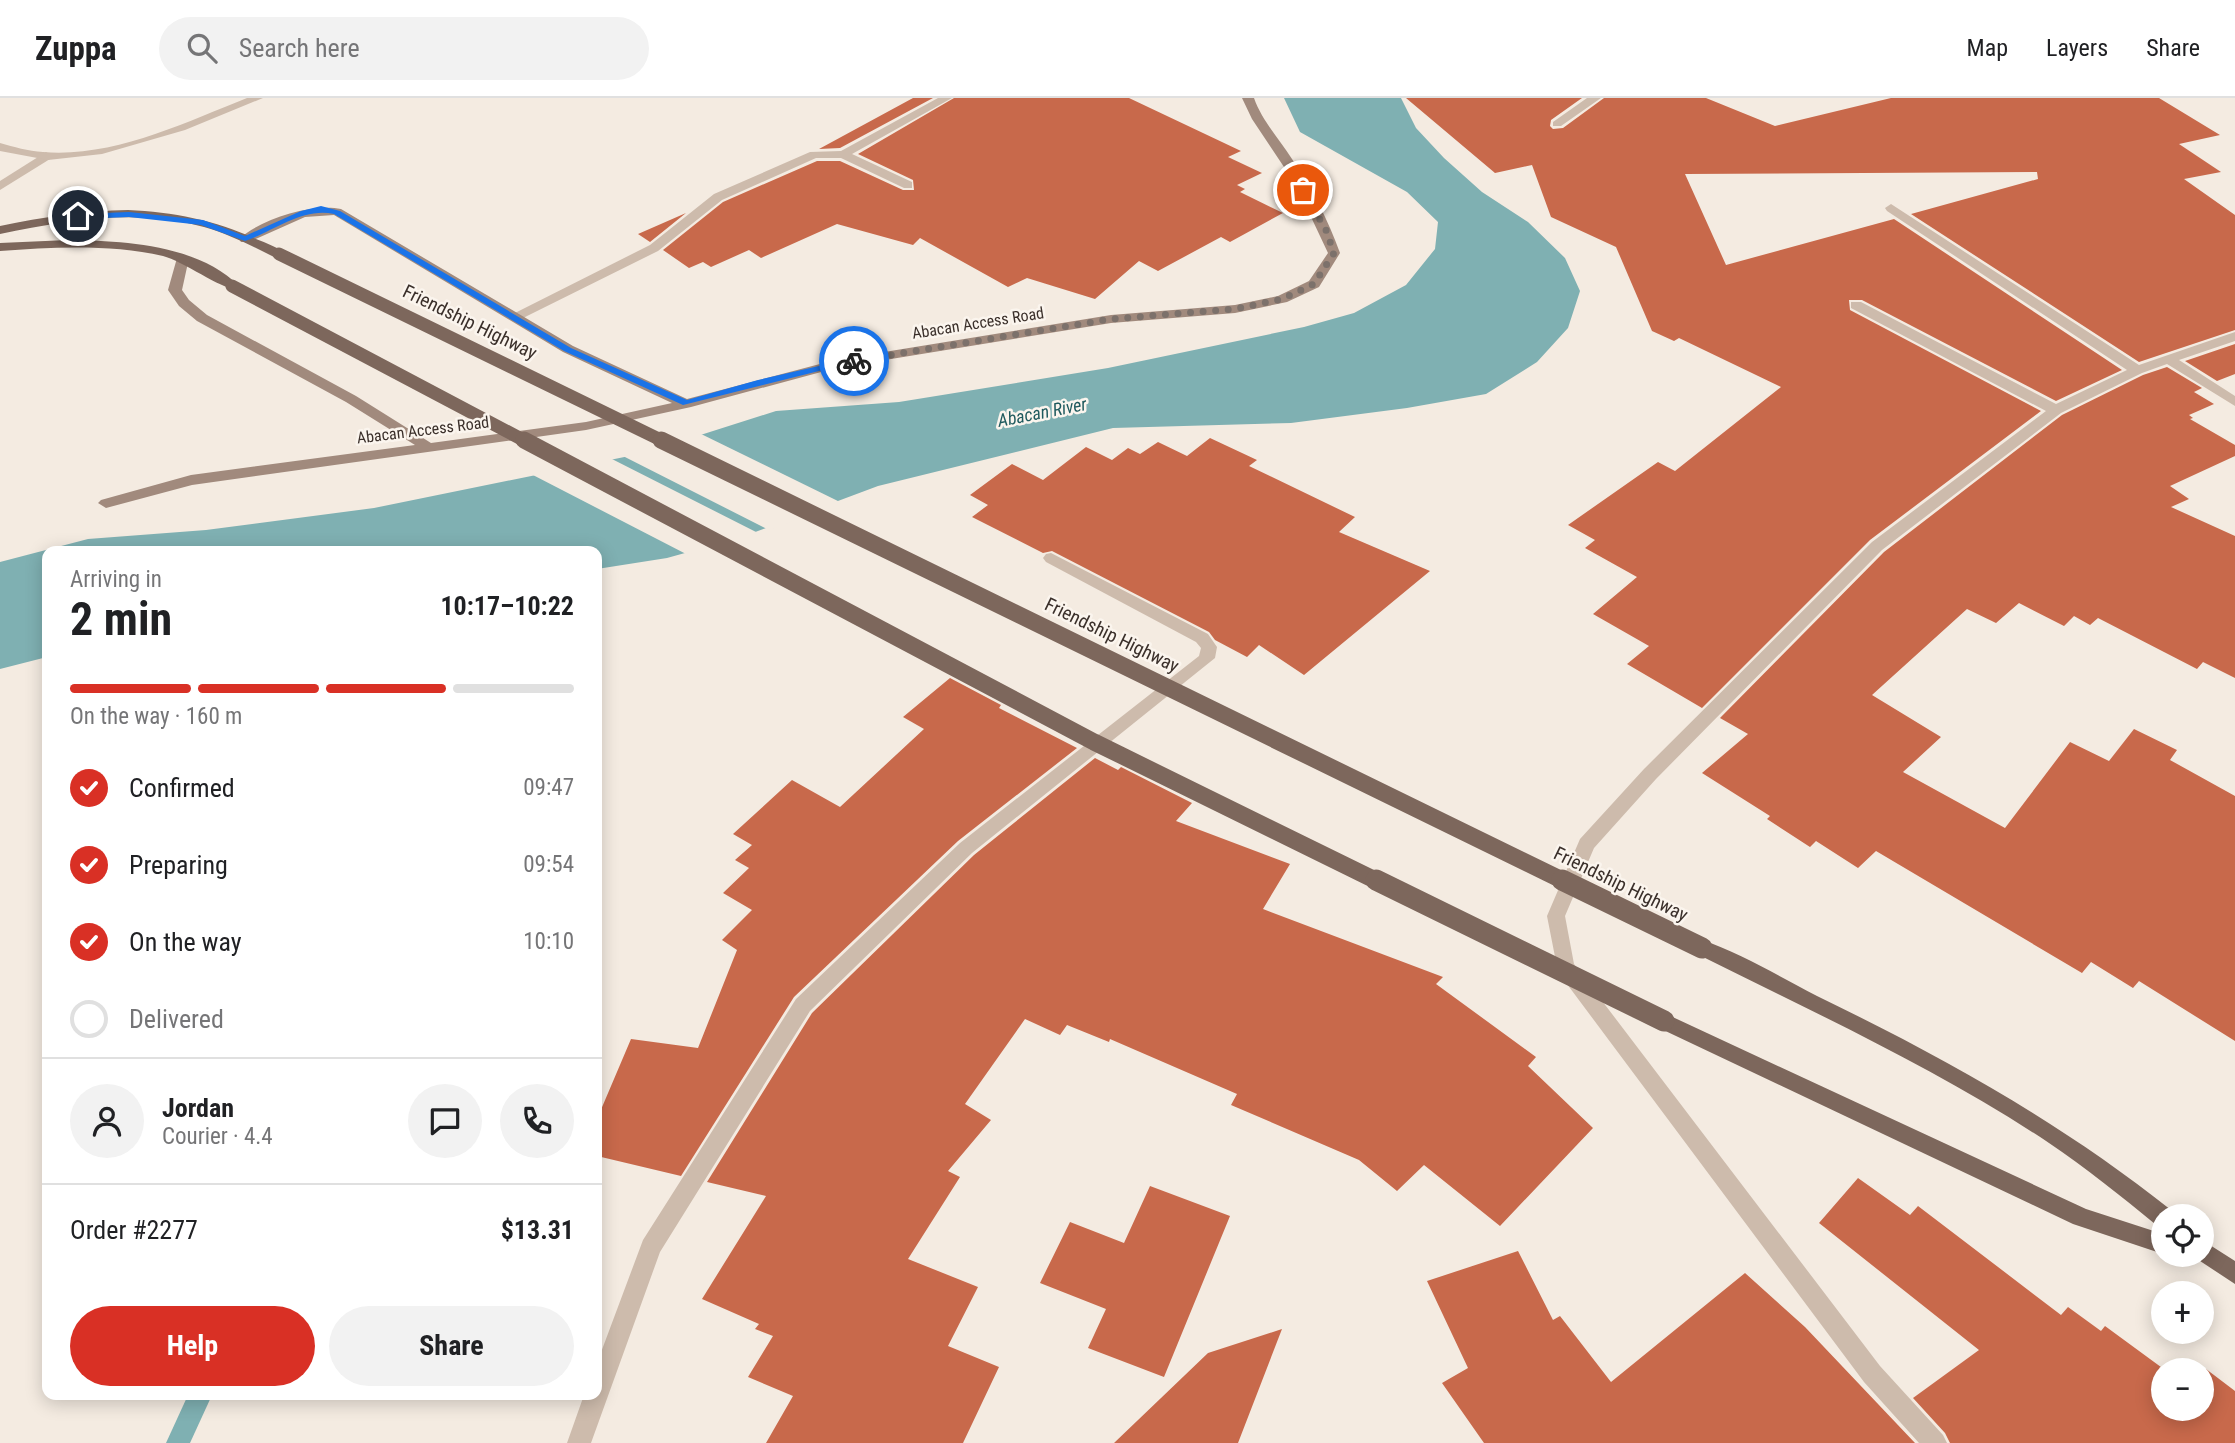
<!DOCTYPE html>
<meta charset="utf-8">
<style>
:root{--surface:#fff;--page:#f2f2f2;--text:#202124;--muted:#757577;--line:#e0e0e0;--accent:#d93025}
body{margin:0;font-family:"Roboto Condensed",sans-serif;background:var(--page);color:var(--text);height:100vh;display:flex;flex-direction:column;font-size:26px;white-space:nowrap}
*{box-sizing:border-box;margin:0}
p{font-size:23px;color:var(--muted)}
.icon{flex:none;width:38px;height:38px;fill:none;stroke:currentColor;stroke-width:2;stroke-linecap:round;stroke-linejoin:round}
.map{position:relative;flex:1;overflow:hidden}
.drawer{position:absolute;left:42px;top:448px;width:560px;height:854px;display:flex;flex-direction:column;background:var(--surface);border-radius:14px;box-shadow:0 4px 18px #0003}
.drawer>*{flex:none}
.controls{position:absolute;left:2151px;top:1106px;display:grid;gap:14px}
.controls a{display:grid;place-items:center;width:63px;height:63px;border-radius:50%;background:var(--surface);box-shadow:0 4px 18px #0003;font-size:35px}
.pin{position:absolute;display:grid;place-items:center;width:60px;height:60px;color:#fff;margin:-30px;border:4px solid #fff;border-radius:50%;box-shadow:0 2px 7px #0007}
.courier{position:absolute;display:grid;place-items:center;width:70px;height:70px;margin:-35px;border:5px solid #1a73e8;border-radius:50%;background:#fff;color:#222;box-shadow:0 2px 9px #0007}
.overview em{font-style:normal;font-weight:700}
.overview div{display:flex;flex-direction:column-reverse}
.overview{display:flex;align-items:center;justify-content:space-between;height:119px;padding:0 28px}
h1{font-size:46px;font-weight:700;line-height:52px}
.bar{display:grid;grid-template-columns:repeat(4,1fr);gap:10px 7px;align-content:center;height:84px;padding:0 28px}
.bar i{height:9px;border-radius:5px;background:var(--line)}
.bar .current{background:var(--accent)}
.bar p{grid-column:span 4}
.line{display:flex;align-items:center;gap:18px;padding:0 28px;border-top:2px solid var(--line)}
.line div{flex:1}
.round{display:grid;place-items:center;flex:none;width:74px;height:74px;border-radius:37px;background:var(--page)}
ol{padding:0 28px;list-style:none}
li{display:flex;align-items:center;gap:21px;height:77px}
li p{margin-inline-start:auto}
li .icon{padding:7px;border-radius:50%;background:var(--accent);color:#fff;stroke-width:4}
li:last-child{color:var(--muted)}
li i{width:38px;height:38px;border:4px solid var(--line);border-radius:50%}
.button{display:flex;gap:14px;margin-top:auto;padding:14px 28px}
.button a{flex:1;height:80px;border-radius:42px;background:var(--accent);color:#fff;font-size:28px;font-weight:700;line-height:80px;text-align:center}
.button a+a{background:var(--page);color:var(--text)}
header{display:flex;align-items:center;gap:42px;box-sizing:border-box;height:98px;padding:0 35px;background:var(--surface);border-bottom:2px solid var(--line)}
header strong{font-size:33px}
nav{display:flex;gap:38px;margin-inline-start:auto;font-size:24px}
.search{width:490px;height:63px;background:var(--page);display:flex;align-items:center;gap:18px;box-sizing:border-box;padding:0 24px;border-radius:38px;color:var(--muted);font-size:26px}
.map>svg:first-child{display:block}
.water{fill:#7fb0b2}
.pier{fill:#f4ebe1}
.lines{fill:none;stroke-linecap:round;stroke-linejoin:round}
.stream{fill:#7fb0b2;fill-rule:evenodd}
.building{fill:#c8694b}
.lane{fill:#cdbbac;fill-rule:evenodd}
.street{fill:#cdbbac;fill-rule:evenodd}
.secondary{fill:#a18a7d;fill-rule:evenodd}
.primary{fill:#7d675c;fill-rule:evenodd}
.primary-bridge-far2{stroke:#7d675c;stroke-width:13}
.primary-bridge-far1{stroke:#7d675c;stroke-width:17}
.primary-bridge{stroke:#7d675c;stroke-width:21}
.route{fill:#1a73e8}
.done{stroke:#7c716b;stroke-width:7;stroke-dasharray:0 12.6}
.labels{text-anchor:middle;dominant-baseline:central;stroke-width:5;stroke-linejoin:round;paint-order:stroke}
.far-street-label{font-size:16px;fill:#3b302b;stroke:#fbf5ee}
.far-water-label{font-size:18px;font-style:italic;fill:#1f5a5e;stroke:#fbf5ee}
.street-label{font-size:19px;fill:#3b302b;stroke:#fbf5ee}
</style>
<header>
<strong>Zuppa</strong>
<div class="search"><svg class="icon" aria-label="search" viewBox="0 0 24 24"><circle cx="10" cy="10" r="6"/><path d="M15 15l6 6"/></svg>Search here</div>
<nav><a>Map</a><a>Layers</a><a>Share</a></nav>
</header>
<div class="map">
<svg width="2235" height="1345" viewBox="0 0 2235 1345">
<rect width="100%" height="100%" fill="#f4ebe1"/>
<path class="water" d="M1284,0H1401L1416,30L1444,60L1482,94L1528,124L1565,160L1580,193L1568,230L1537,264L1486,296L1407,310L1291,325L1113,330L878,388L739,440L667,460L597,471V453H47V559L0,571V464L88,441L206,432L374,410L644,355L776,313L899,304L1108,270L1304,229L1354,215L1406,187L1435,151L1438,124L1407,94L1300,34Z"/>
<path class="pier" d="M697,334L842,405L769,432L619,356Z
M608,359L760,436L688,457L531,376Z"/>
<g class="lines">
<path class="stream" d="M188,1297H212L190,1345H166Z"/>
</g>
<path class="building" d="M913,0H933L840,50L819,51Z
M954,0H1129L1241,53L1228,59L1262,75L1237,87L1245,91L1240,94L1283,115L1230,144L1221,139L1158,173L1139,163L1095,201L1027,180L1008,189L920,140L913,147L837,126L761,160L749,152L711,169L703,164L689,170L663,152L723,104L817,63H840L903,92H914L913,82L858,56Z
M1406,0H1582L1551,22L1550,28L1553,31L1563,30L1604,0H1706L1775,28L1891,0H2159L2220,37L2179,46L2221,74L2184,81L2235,117V232L2139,264L1911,116L2038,81L2037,74L1685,76L1726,167L1894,121L2122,272L2056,303L1862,202H1849L1850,212L2041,313L1870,442L1702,610L1627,566L1649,548L1593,516L1637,479L1585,450L1595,442L1568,427L1658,364L1675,373L1781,289L1679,240L1674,243L1652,233L1616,149L1551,119L1532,67L1495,75Z
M686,115L650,144L638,136Z
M2235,246V276L2217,283L2185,263Z
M2167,269L2202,290L2194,294L2214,306L2189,317L2193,320L2190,321L2235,347V358L2170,388L2189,401L2171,409L2235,438V580L2203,564L2197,571L2098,520L2090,527L2074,518L2064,528L2019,505L1996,525L1967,511L1872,597L1941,639L1903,674L2005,730L2070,644L2109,663L2134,631L2177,652L2170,662L2235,698V943L2139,883L2133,890L2091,864L2082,875L1876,753L1858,770L1816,743L1810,749L1767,721L1770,718L1702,675L1748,636L1720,620L1884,454L2062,317L2143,277Z
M1210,340L1257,362L1249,368L1355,419L1339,434L1430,473L1304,577L1259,547L1247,559L1215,542L1209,534L1052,453L1043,455L972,419L988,407L970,397L1012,366L1043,382L1086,349L1112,362L1128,350L1140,356L1158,344L1187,358Z
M950,580L1001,607L999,610L1077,650L958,743L794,899L681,1078L597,1058V1021L631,941L698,950L737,852L722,842L752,812L723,795L749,770L735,762L752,747L733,736L792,682L840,709L924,631L903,619Z
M1095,660L1118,672L1121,669L1192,705L1176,723L1290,766L1263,811L1443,879L1436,886L1536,959L1528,968L1593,1030L1500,1128L1424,1067L1397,1093L1359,1062L1231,1007L1237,996L1110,941L1109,944L1067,927L1060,937L1025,921L965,1006L991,1022L948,1073L960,1079L908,1161L978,1189L948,1248L999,1269L963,1345H766L793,1298L748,1279L773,1238L755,1231L759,1226L702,1201L766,1098L707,1084L812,915L974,757Z
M1858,1080L1910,1117L1918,1108L2061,1217L2068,1209L2101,1233L2105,1228L2165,1272L2163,1311H2202V1278L2206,1271L2235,1293V1345H1950L1945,1335L1913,1300L1979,1252L1819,1125Z
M1150,1088L1230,1118L1164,1279L1088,1250L1106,1211L1040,1185L1070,1124L1124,1145Z
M1518,1153L1553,1222L1560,1218L1611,1284L1745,1175L1805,1229L1915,1345H1484L1442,1285L1468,1270L1427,1183Z
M1282,1231L1238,1345H1114L1208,1255Z"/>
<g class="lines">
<path class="lane" d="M46,54L52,58L50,61L0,92V83Z"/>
<path class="street" d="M247,0H263L185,32L102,56L48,62L0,53V45C14,49 28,53 43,54C112,60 184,25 247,0Z
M938,0H952L852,56L912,84V90H904L841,60H816L722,102L658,153L519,222L514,223L507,219L650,147L714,96L810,54L841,53Z
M1587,0H1601L1561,28H1553V24Z
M1891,106L2139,267L2235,234V243L2179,262L2235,298V308L2167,266L2142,275L2061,315L1882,452L1656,681L1594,750L1565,818L1574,866L1880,1268L1943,1337L1947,1345H1919L1864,1284L1558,874L1547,818L1580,741L1644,671L1872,444L2046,313L1851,210V204H1861L2056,306L2127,272L1887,113L1885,110Z
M1051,455L1208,536L1217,549L1215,560L972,755L810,913L660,1154L591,1345H567L584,1297H597V1265L643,1142L796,901L960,745L1199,558L1201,550L1196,544L1046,464L1043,460L1046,456Z"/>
<path class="secondary" d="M1242,0H1254C1262,23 1279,40 1292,61C1312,90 1328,122 1340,155L1319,189L1287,204L1235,215L1111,225L836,270L691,309L586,332L192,387L106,410L98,405L101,402L191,377L415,347L346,304L197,223L179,208L168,192L177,160L183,156L189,160L182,192L189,202L207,217L356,298L431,345L586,324L672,305L563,254L334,117L305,119L249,144H241L239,141C261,121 312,105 341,111L573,248L687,301L835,262L1111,217L1235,207L1278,198L1309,183L1328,155L1296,87L1252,21Z"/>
<path class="primary" d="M128,112C173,114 215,122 256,141C266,145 278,149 285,156L284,159H274C252,148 229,136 204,129C138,110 66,122 0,136V128C43,119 85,113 128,112Z
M68,142C123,143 197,146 239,188L237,191C224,193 183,163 163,158C111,146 53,149 0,153V145Z
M1702,842C1741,855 1780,879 1817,898C1943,959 2060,1024 2171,1112L2173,1118H2163V1129L2155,1126C2121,1098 2086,1070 2049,1045C1938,971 1815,915 1695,855L1692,850L1695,845Z
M1664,915L2086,1111L2163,1136V1156L2073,1126L1657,929L1654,923L1657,917Z
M2202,1142L2235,1163V1186L2194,1159L2193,1157H2202Z"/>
<path class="primary-bridge-far2" d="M279,156L665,344
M232,188L527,344"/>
<path class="primary-bridge-far1" d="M524,342L1094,644L1379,784
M661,342L1566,784"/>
<path class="primary-bridge" d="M1376,782L1664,923
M1562,782L1702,850"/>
</g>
<path class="route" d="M321,108L340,113L571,250L687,302L758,282L854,260L859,263L683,307L564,253L334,116C303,109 274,133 245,143L201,127L129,119L78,121L73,118L78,116L129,114L203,122L245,138L301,113Z"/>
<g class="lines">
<path class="done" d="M854,263L1111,221L1235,211L1282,201L1314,186L1334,155L1326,132L1303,92"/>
</g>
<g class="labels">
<g class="far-street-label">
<text transform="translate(978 225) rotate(-9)">Abacan Access Road</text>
<text transform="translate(423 332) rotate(-7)">Abacan Access Road</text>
</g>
<g class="far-water-label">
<text transform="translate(1042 314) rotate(-11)">Abacan River</text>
</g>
<g class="street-label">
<text transform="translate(470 224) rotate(26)">Friendship Highway</text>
<text transform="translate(1112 537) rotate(26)">Friendship Highway</text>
<text transform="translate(1621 786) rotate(26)">Friendship Highway</text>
</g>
</g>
</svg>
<div class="controls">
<a><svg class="icon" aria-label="locate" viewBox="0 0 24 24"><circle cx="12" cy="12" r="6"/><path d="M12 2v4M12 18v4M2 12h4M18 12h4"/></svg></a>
<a>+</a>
<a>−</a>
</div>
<div class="pin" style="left:1303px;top:92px;background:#ea580c"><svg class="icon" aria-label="bag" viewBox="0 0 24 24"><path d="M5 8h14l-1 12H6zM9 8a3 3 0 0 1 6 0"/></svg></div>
<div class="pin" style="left:78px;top:118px;background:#1f2937"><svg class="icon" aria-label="home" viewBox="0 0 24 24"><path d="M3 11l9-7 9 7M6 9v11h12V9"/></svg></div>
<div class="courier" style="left:854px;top:263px"><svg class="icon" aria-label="bike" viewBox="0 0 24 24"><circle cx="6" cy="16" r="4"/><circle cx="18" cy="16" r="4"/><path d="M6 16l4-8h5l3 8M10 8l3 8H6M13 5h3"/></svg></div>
<section class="drawer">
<div class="overview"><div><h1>2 min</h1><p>Arriving in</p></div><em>10:17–10:22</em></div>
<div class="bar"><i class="current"></i><i class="current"></i><i class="current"></i><i></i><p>On the way · 160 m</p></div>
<ol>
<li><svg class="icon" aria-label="check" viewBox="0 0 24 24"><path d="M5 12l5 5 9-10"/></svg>Confirmed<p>09:47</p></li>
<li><svg class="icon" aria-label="check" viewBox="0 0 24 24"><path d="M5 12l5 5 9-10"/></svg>Preparing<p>09:54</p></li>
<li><svg class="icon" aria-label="check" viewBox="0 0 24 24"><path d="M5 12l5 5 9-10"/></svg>On the way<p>10:10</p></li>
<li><i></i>Delivered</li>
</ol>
<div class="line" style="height:126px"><a class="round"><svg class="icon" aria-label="person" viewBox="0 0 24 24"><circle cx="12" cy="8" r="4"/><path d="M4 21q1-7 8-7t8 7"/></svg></a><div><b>Jordan</b><p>Courier · 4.4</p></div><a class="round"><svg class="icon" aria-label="chat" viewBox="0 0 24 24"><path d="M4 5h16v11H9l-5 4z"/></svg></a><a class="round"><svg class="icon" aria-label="phone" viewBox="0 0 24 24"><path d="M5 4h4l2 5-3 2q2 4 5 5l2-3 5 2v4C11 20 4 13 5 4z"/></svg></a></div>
<div class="line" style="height:91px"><div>Order #2277</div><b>$13.31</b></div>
<div class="button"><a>Help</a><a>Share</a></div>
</section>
</div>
